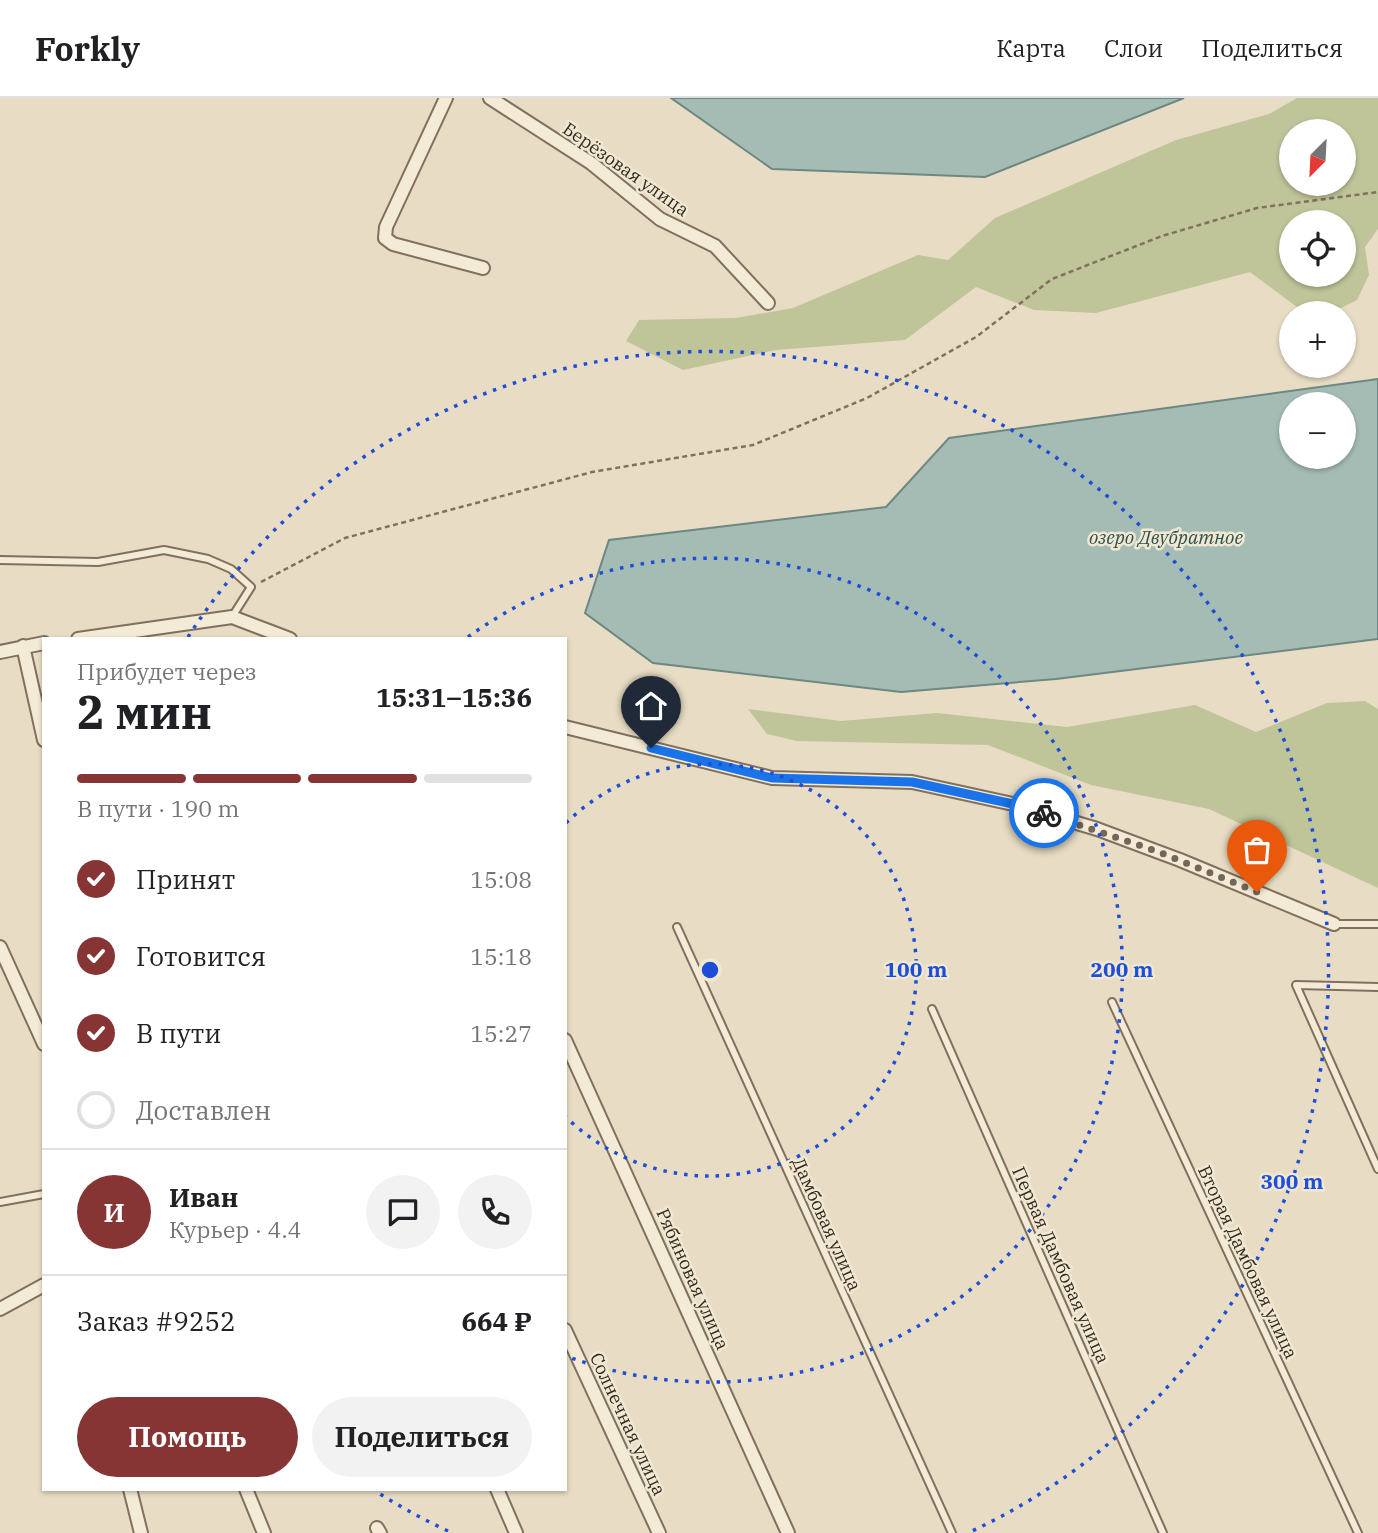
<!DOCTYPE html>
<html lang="ru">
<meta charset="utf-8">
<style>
:root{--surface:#fff;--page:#f2f2f2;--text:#202124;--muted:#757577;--line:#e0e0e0;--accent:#873534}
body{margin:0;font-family:"IBM Plex Serif",serif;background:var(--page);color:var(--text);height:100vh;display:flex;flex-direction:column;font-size:26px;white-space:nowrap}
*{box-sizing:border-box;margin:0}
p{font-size:23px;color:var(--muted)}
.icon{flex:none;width:38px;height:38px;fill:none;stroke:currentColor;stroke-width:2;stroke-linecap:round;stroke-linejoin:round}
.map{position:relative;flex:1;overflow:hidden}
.details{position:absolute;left:42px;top:539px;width:525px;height:854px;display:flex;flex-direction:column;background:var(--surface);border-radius:0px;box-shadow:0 2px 5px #0004}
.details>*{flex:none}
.needle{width:46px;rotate:204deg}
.fabs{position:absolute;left:1279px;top:21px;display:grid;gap:14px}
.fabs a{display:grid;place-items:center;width:77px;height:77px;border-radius:50%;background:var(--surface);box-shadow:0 2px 5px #0004;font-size:35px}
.pin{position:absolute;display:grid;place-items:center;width:60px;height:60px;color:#fff;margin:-72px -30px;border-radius:50% 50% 50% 0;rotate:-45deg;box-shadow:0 0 7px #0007}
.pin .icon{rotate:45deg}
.courier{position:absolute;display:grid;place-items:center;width:70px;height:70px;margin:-35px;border:5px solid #1a73e8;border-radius:50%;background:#fff;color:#222;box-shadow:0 2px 9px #0007}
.overview em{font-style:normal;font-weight:700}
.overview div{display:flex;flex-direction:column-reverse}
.overview{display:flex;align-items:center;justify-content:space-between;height:119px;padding:0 35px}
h1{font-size:46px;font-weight:700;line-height:52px}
.bar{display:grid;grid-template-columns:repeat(4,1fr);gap:10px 7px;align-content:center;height:84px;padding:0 35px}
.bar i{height:9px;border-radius:5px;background:var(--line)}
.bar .selected{background:var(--accent)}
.bar p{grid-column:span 4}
.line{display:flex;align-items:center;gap:18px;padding:0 35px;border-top:2px solid var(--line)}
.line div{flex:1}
.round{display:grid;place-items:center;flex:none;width:74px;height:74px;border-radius:37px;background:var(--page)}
ol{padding:0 35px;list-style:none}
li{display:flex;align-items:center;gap:21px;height:77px}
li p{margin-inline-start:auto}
li .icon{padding:7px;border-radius:50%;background:var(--accent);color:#fff;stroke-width:4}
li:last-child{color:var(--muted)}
li i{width:38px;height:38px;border:4px solid var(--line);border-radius:50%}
.action{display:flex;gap:14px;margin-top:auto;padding:14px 35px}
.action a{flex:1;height:80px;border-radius:42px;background:var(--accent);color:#fff;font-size:28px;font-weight:700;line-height:80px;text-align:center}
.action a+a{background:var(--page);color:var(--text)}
header{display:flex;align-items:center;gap:42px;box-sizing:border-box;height:98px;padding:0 35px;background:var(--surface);border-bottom:2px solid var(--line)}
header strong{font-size:33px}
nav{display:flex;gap:38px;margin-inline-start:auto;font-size:24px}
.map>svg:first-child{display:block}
.green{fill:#bfc499;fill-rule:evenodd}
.water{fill:#a5bcb5;stroke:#6d8882;stroke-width:2;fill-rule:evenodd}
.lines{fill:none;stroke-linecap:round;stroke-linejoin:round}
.service-casing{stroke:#80705d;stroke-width:10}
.minor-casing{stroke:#80705d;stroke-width:16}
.path{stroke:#80705d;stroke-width:2.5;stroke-dasharray:5 3.5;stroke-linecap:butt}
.service{stroke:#f4ebd6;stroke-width:6}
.minor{stroke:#f4ebd6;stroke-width:12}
.done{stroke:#726759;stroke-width:7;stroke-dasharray:0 12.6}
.route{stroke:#1a73e8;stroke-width:9}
.ring{fill:none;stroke:#1d4ed8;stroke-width:3.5;stroke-dasharray:3.5 7}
.labels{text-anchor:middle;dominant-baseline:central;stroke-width:5;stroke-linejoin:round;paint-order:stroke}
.street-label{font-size:18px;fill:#32281f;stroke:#f0e8d2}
.water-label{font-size:19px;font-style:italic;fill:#30504e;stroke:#f0e8d2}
.centre{fill:#1d4ed8;stroke:#f0e8d2;stroke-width:3.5}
.ring-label{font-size:21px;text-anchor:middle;font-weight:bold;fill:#1d4ed8;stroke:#f0e8d2;stroke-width:5;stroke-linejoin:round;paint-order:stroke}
</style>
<header>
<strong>Forkly</strong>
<nav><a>Карта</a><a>Слои</a><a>Поделиться</a></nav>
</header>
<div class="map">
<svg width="1378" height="1435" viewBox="0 0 1378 1435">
<rect width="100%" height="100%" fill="#e8ddc4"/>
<path class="green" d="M1297,0H1378V131L1365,149L1369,177L1357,202L1331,215L1297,209L1250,174L1096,215L1034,212L976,189L905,242L776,252L683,272L626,243L639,222L736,220L793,210L918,157L948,162L995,120L1176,42L1269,16ZM1292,33H1344V86H1292ZM1292,124H1344V177H1292Z
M1365,603L1378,611V790L1209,711L1091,687L988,647L797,643L767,636L748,611L841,623L937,615L1067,629L1195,607L1256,634L1327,605Z"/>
<path class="water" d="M671,0H1184L985,79L772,71Z
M1378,281V541L1056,581L901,594L653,565L585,515L609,442L886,409L949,340ZM1292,306H1344V359H1292Z"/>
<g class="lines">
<g class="service-casing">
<path id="service" d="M0,462L98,464L164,452L208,461L231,471L251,489L232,519
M1334,826H1378
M677,829L952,1435
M1378,889L1296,887L1378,1071
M1112,904L1358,1435
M932,911L1163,1435
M0,1104L44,1096"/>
</g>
<g class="minor-casing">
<path id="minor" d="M446,0L386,129L385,140L393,146L483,170
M490,0L591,65L660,121L715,148L768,205
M78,541L232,519L290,541
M23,548L44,642
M0,554L44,545
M565,629L772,680L912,684L1013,706L1097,731L1180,762L1334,826
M0,849L44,946
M565,942L788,1435
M0,1211L44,1187
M565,1232L659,1435
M130,1391L141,1435
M246,1391L264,1435
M497,1391L516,1435
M377,1430L380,1435"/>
</g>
<path class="path" d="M261,484L345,440L592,374L753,347L867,300L976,239L1052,181L1162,138L1257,110L1378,94"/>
<use href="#service" class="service"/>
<use href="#minor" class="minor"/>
</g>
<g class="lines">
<path class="done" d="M1044,715L1159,754L1257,794"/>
<path class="route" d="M651,650L772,680L912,684L1013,706L1044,715"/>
</g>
<g class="ring">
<path d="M566 725A206 206 0 1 1 566 1019"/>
<path d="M468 539A412 412 0 1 1 566 1258"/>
<path d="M448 1433A619 619 0 0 1 377 1394M188 539A619 619 0 1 1 972 1433"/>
</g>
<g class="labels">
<g class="street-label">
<text transform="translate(626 71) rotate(35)">Берёзовая улица</text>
<text transform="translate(827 1126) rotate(66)">Дамбовая улица</text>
<text transform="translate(1248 1164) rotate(65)">Вторая Дамбовая улица</text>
<text transform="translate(1061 1167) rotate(66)">Первая Дамбовая улица</text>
<text transform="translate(693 1181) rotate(66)">Рябиновая улица</text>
<text transform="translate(628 1326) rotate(65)">Солнечная улица</text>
</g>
<g class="water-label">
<text x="1166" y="439">озеро Двубратное</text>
</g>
</g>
<circle cx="710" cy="872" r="10" class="centre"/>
<g class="ring-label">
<text x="916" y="879">100 m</text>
<text x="1122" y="879">200 m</text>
<text x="1292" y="1091">300 m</text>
</g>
</svg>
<div class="fabs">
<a><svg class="needle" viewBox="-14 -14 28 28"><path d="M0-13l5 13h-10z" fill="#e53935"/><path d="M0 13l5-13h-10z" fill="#757577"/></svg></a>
<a><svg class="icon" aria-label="locate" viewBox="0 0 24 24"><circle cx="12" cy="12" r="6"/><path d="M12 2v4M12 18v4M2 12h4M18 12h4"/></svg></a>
<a>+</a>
<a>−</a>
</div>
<div class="pin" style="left:1257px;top:794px;background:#ea580c"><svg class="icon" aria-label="bag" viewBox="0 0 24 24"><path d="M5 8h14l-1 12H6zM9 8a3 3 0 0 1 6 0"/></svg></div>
<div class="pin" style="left:651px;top:650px;background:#1f2937"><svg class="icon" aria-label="home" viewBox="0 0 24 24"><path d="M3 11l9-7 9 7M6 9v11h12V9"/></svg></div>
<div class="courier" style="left:1044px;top:715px"><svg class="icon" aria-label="bike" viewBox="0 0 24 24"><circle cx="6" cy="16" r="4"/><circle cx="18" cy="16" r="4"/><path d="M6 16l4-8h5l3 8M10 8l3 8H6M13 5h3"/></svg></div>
<section class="details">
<div class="overview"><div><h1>2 мин</h1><p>Прибудет через</p></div><em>15:31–15:36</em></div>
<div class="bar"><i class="selected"></i><i class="selected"></i><i class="selected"></i><i></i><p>В пути · 190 m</p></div>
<ol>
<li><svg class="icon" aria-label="check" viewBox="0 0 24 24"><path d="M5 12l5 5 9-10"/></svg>Принят<p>15:08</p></li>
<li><svg class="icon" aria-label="check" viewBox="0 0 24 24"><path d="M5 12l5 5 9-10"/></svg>Готовится<p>15:18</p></li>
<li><svg class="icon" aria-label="check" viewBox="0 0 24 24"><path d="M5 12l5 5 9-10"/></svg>В пути<p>15:27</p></li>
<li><i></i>Доставлен</li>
</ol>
<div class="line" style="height:126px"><b class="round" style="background:var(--accent);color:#fff">И</b><div><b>Иван</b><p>Курьер · 4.4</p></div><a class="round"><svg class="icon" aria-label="chat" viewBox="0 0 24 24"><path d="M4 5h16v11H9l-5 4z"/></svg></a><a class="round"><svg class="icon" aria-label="phone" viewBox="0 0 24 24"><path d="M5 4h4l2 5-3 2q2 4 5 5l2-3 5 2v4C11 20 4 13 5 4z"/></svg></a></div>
<div class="line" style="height:91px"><div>Заказ #9252</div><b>664 ₽</b></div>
<div class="action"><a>Помощь</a><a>Поделиться</a></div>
</section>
</div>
